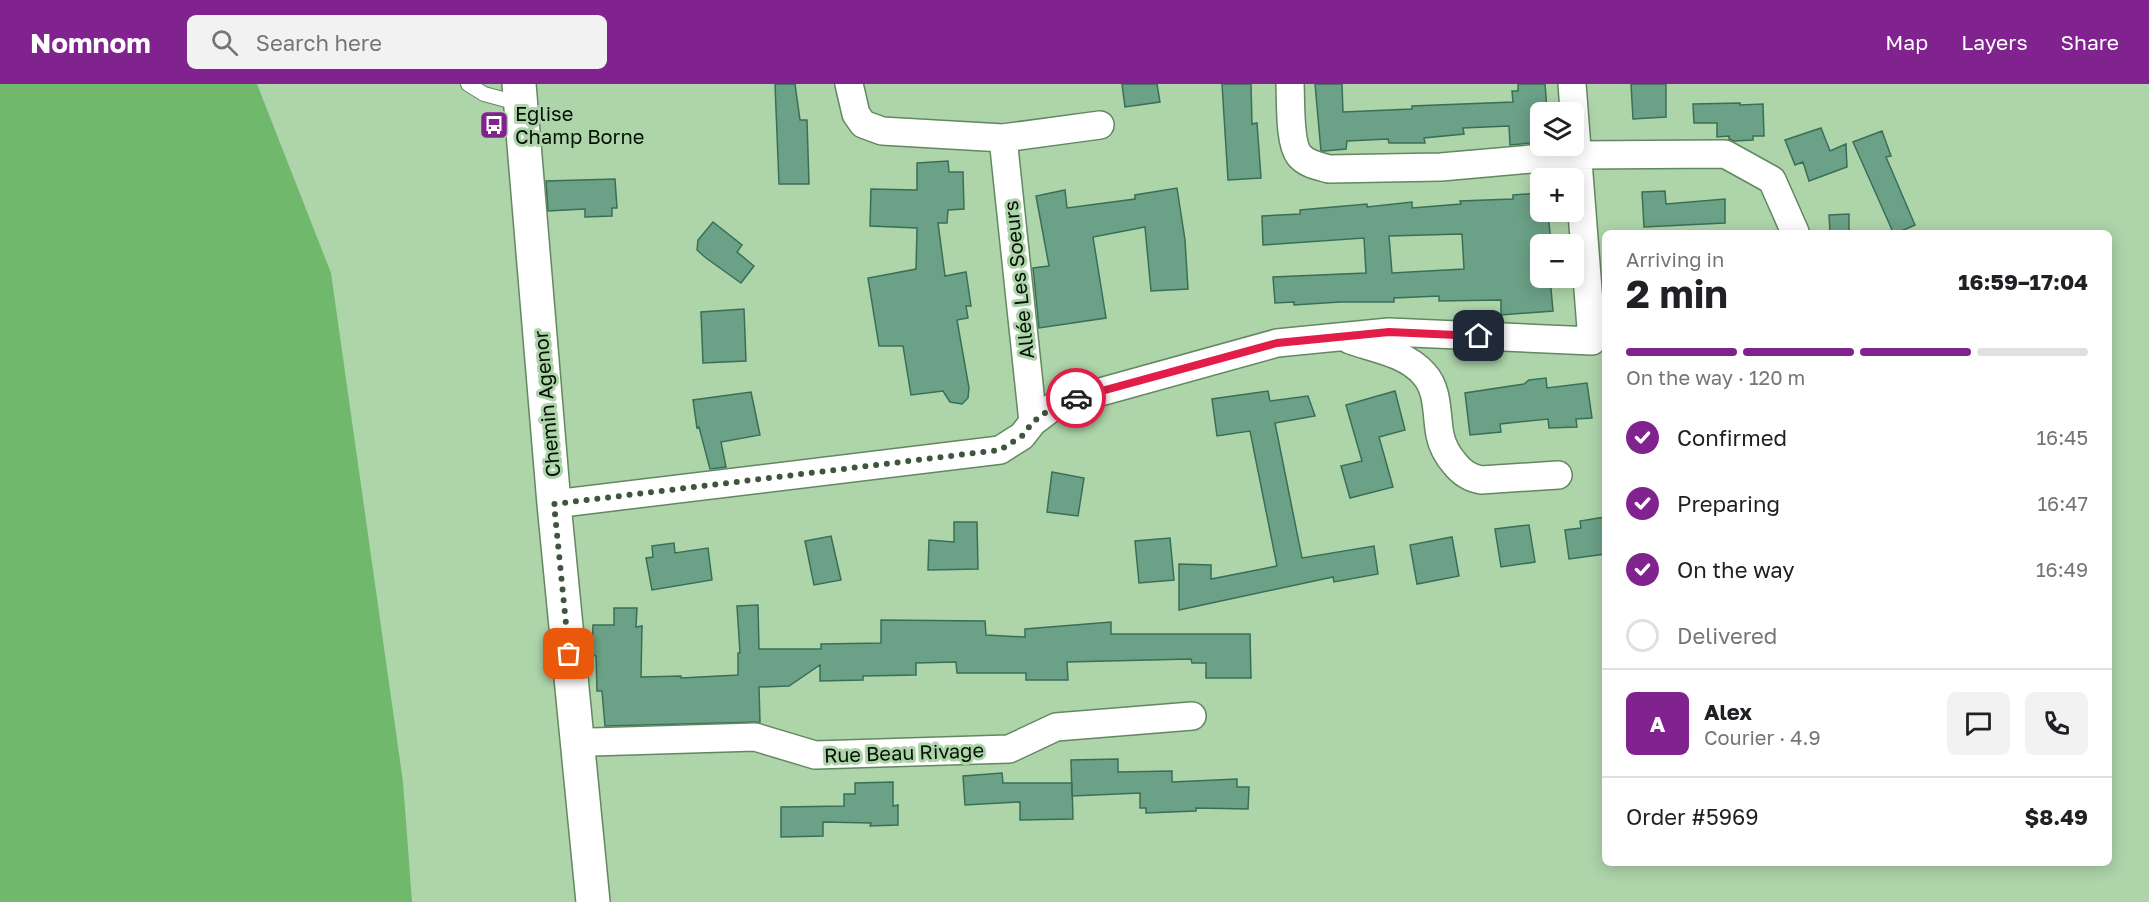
<!DOCTYPE html>
<meta charset="utf-8">
<style>
:root{--surface:#fff;--page:#f2f2f2;--text:#202124;--muted:#757577;--line:#e0e0e0;--accent:#81238e}
body{margin:0;font-family:"Golos Text",sans-serif;background:var(--page);color:var(--text);height:100vh;display:flex;flex-direction:column;font-size:22px;white-space:nowrap}
*{box-sizing:border-box;margin:0}
p{font-size:20px;color:var(--muted)}
.icon{flex:none;width:33px;height:33px;fill:none;stroke:currentColor;stroke-width:2;stroke-linecap:round;stroke-linejoin:round}
.map{position:relative;flex:1;overflow:hidden}
.panel{position:absolute;left:1602px;top:146px;width:510px;height:636px;display:flex;flex-direction:column;background:var(--surface);border-radius:9px;box-shadow:0 3px 15px #0003}
.panel>*{flex:none}
.buttons{position:absolute;left:1530px;top:18px;display:grid;gap:12px}
.buttons a{display:grid;place-items:center;width:54px;height:54px;border-radius:9px;background:var(--surface);box-shadow:0 3px 15px #0003;font-size:30px}
.pin{position:absolute;display:grid;place-items:center;width:51px;height:51px;color:#fff;margin:-26px;border-radius:12px;box-shadow:0 3px 9px #0006}
.courier{position:absolute;display:grid;place-items:center;width:60px;height:60px;margin:-30px;border:4px solid #e11d48;border-radius:50%;background:#fff;color:#222;box-shadow:0 2px 8px #0007}
.overview em{font-style:normal;font-weight:700}
.overview div{display:flex;flex-direction:column-reverse}
.overview{display:flex;align-items:center;justify-content:space-between;height:102px;padding:0 24px}
h1{font-size:39px;font-weight:700;line-height:45px}
.bar{display:grid;grid-template-columns:repeat(4,1fr);gap:9px 6px;align-content:center;height:72px;padding:0 24px}
.bar i{height:8px;border-radius:4px;background:var(--line)}
.bar .current{background:var(--accent)}
.bar p{grid-column:span 4}
.line{display:flex;align-items:center;gap:15px;padding:0 24px;border-top:2px solid var(--line)}
.line div{flex:1}
.round{display:grid;place-items:center;flex:none;width:63px;height:63px;border-radius:9px;background:var(--page)}
ol{padding:0 24px;list-style:none}
li{display:flex;align-items:center;gap:18px;height:66px}
li p{margin-inline-start:auto}
li .icon{padding:6px;border-radius:50%;background:var(--accent);color:#fff;stroke-width:4}
li:last-child{color:var(--muted)}
li i{width:33px;height:33px;border:3px solid var(--line);border-radius:50%}
header{display:flex;align-items:center;gap:36px;box-sizing:border-box;height:84px;padding:0 30px;background:var(--accent);color:#fff}
header strong{font-size:28px}
nav{display:flex;gap:33px;margin-inline-start:auto;font-size:21px}
.search{width:420px;height:54px;background:var(--page);display:flex;align-items:center;gap:15px;box-sizing:border-box;padding:0 21px;border-radius:9px;color:var(--muted);font-size:22px}
.map>svg:first-child{display:block}
.water{fill:#70b86b}
.building{fill:#6ba186;stroke:#3a6f57;stroke-width:1.5;fill-rule:evenodd}
.lines{fill:none;stroke-linecap:round;stroke-linejoin:round}
.service-casing{stroke:#638760;stroke-width:16}
.minor-casing{stroke:#638760;stroke-width:30}
.secondary-casing{stroke:#638760;stroke-width:36}
.service{stroke:#fff;stroke-width:14}
.minor{stroke:#fff;stroke-width:27}
.secondary{stroke:#fff;stroke-width:33}
.done{stroke:#3f553e;stroke-width:6;stroke-dasharray:0 10.8}
.route{stroke:#e11d48;stroke-width:8}
.labels{text-anchor:middle;dominant-baseline:central;stroke-width:6;stroke-linejoin:round;paint-order:stroke}
.poi-label{font-size:20px;fill:#041104;stroke:#aed4aa;text-anchor:start}
.street-label{font-size:20px;fill:#041104;stroke:#aed4aa}
</style>
<header>
<strong>Nomnom</strong>
<div class="search"><svg class="icon" aria-label="search" viewBox="0 0 24 24"><circle cx="10" cy="10" r="6"/><path d="M15 15l6 6"/></svg>Search here</div>
<nav><a>Map</a><a>Layers</a><a>Share</a></nav>
</header>
<div class="map">
<svg width="2149" height="818" viewBox="0 0 2149 818">
<rect width="100%" height="100%" fill="#aed4aa"/>
<path class="water" d="M0,0H257L331,189L403,698L412,818H0Z"/>
<path class="building" d="M775,0H795L800,36H807L809,100H779Z
M1122,0H1157L1160,18L1125,23Z
M1222,0H1251L1252,40L1257,39L1261,94L1228,96Z
M1315,0H1342L1343,28L1412,25V22L1513,18L1512,7H1518V0H1545L1547,26L1540,27V58L1510,61L1509,42L1463,44L1464,50L1424,54L1425,59H1389L1388,55L1347,57L1346,65L1324,67H1321Z
M1631,0H1666V33L1633,35Z
M1740,19V21L1763,20L1764,52H1753V56L1734,57L1729,55V52L1717,53V39H1694L1693,20Z
M1821,44L1830,67L1846,60L1847,83L1809,97L1803,78L1795,81L1785,56Z
M1882,47L1891,72L1886,73L1915,141L1899,148H1893L1853,58Z
M948,77L949,88H963L964,125L948,126L947,139H938L945,192L966,188L971,222H966L968,234L957,236L969,304L968,314L962,320L950,318L943,307L911,311L903,262H879L868,194L916,185L917,144L870,142L871,105L917,106V79Z
M615,95L617,124H612V132L585,133V125L548,127L546,97Z
M1177,104L1185,156L1188,205L1151,207L1145,143L1093,153L1106,234L1039,244L1033,184L1049,182L1036,112L1065,106L1067,124L1135,115V111Z
M1665,107L1666,120L1725,115V139L1644,143L1642,108Z
M1540,109V128H1548L1551,160H1540V194H1550L1553,227L1501,231V216L1439,217V212L1394,214V218H1340L1294,221V218L1275,219L1273,193L1366,189L1364,154L1263,161L1262,132L1300,130V126L1367,120V123L1412,118V124L1461,120L1460,117L1513,115V111ZM1462,150L1464,185L1392,189L1389,152Z
M1849,130V148H1830L1829,131Z
M713,138L742,161L737,168L754,182L741,199L706,174L697,166L698,156Z
M744,225L746,277L703,279L701,228Z
M1546,294L1547,304L1587,299L1592,334L1576,335L1577,343L1549,344L1548,335L1500,340L1501,348L1470,351L1465,309L1524,300L1529,296Z
M1268,307L1270,317L1308,312L1315,332L1275,339L1302,474L1374,462L1378,490L1334,498L1333,493L1179,526V480L1211,481V495L1277,482L1250,347L1217,352L1212,315Z
M1395,307L1405,346L1379,353L1393,403L1350,414L1341,382L1362,377L1346,321Z
M751,308L760,351L721,358L726,383L710,385L699,343L697,344L693,316Z
M1052,388L1084,394L1078,432L1047,428Z
M1605,433V470L1569,475L1565,446L1581,444L1580,437Z
M954,438H977L978,485L928,486L929,456L954,458Z
M1529,441L1535,478L1501,483L1495,445Z
M831,452L841,496L814,501L805,457Z
M1452,453L1459,492L1417,500L1410,461Z
M1170,454L1174,496L1139,499L1135,457Z
M674,459L675,469L708,464L712,496L652,506L646,474L653,473L652,462Z
M758,521L759,565H821V560L881,559V536L985,537L986,551L1025,553V545L1111,538V550H1250L1251,594H1206V579H1192L1191,575L1067,578L1068,596H1026V589H957L956,578L916,579V591L863,592V596L820,597V581L789,602L759,603L760,638L605,642L602,607H597L596,572L592,571L593,541H614V524H637L636,543L642,542L641,593L681,592V594L738,591V569H740L737,522Z
M1118,675V688L1172,687V698L1237,695V703H1249L1248,725L1196,724V727L1146,729V724H1140V709L1072,712L1071,676Z
M1002,689L1003,699H1072L1073,735L1020,736V718L965,721L963,692Z
M893,698V722L898,721V741L870,742L871,739L823,738V752L781,753V723L844,722V710H855V699Z"/>
<g class="lines">
<g class="service-casing">
<path id="service" d="M468,0L484,10L521,20"/>
</g>
<g class="minor-casing">
<path id="minor" d="M849,0L856,30L863,40L882,47L1003,54L1100,41
M1290,0C1291,17 1289,58 1299,71C1306,80 1318,82 1329,85L1441,83L1576,71L1725,70L1772,96L1795,148
M1003,54L1033,338
M1350,256C1375,265 1406,269 1424,290C1439,306 1436,331 1440,351C1442,361 1448,372 1455,380C1462,389 1470,394 1481,396L1558,391
M554,420L1000,366L1022,352L1033,338L1057,320L1277,259L1389,248L1592,257L1572,0
M578,662L592,658L755,653L815,671L1009,665L1056,643L1192,632"/>
</g>
<g class="secondary-casing">
<path id="secondary" d="M519,0L554,420L593,818"/>
</g>
<use href="#service" class="service"/>
<use href="#minor" class="minor"/>
<use href="#secondary" class="secondary"/>
</g>
<g class="lines">
<path class="done" d="M569,570L554,420L1000,366L1022,352L1033,338L1057,320L1076,314"/>
<path class="route" d="M1076,314L1277,259L1389,248L1479,252"/>
</g>
<defs>
<g id="bus-square" transform="scale(1.5)"><rect x="-9" y="-9" width="18" height="18" rx="4" fill="#81238e" stroke="#aed4aa"/><path d="M-5-6H5V4H4V6H2V4H-2V6H-4V4H-5ZM-3.5-4V0h7V-4ZM-3.5 1.2v1.5H-2V1.2ZM2 1.2v1.5H3.5V1.2Z" fill="#fff"/></g>
</defs>
<g fill-rule="evenodd">
<use href="#bus-square" x="494" y="41"/>
</g>
<g class="labels">
<g class="poi-label">
<text x="515" y="29">Eglise<tspan x="515" dy="23">Champ Borne</tspan></text>
</g>
<g class="street-label">
<text transform="translate(1018 196) rotate(-96)">Allée Les Soeurs</text>
<text transform="translate(546 320) rotate(-95)">Chemin Agenor</text>
<text transform="translate(904 668) rotate(-2)">Rue Beau Rivage</text>
</g>
</g>
</svg>
<div class="buttons">
<a><svg class="icon" aria-label="layers" viewBox="0 0 24 24"><path d="M12 4l9 5-9 5-9-5zM3 14l9 5 9-5"/></svg></a>
<a>+</a>
<a>−</a>
</div>
<div class="pin" style="left:569px;top:570px;background:#ea580c"><svg class="icon" aria-label="bag" viewBox="0 0 24 24"><path d="M5 8h14l-1 12H6zM9 8a3 3 0 0 1 6 0"/></svg></div>
<div class="pin" style="left:1479px;top:252px;background:#1f2937"><svg class="icon" aria-label="home" viewBox="0 0 24 24"><path d="M3 11l9-7 9 7M6 9v11h12V9"/></svg></div>
<div class="courier" style="left:1076px;top:314px"><svg class="icon" aria-label="car" viewBox="0 0 24 24"><path d="M5 17H2v-5l4-1 3-4h7l3 4 3 1v5h-3M9 17h6M6 11h13"/><circle cx="7" cy="17" r="2"/><circle cx="17" cy="17" r="2"/></svg></div>
<section class="panel">
<div class="overview"><div><h1>2 min</h1><p>Arriving in</p></div><em>16:59–17:04</em></div>
<div class="bar"><i class="current"></i><i class="current"></i><i class="current"></i><i></i><p>On the way · 120 m</p></div>
<ol>
<li><svg class="icon" aria-label="check" viewBox="0 0 24 24"><path d="M5 12l5 5 9-10"/></svg>Confirmed<p>16:45</p></li>
<li><svg class="icon" aria-label="check" viewBox="0 0 24 24"><path d="M5 12l5 5 9-10"/></svg>Preparing<p>16:47</p></li>
<li><svg class="icon" aria-label="check" viewBox="0 0 24 24"><path d="M5 12l5 5 9-10"/></svg>On the way<p>16:49</p></li>
<li><i></i>Delivered</li>
</ol>
<div class="line" style="height:108px"><b class="round" style="background:var(--accent);color:#fff">A</b><div><b>Alex</b><p>Courier · 4.9</p></div><a class="round"><svg class="icon" aria-label="chat" viewBox="0 0 24 24"><path d="M4 5h16v11H9l-5 4z"/></svg></a><a class="round"><svg class="icon" aria-label="phone" viewBox="0 0 24 24"><path d="M5 4h4l2 5-3 2q2 4 5 5l2-3 5 2v4C11 20 4 13 5 4z"/></svg></a></div>
<div class="line" style="height:78px"><div>Order #5969</div><b>$8.49</b></div>
</section>
</div>
